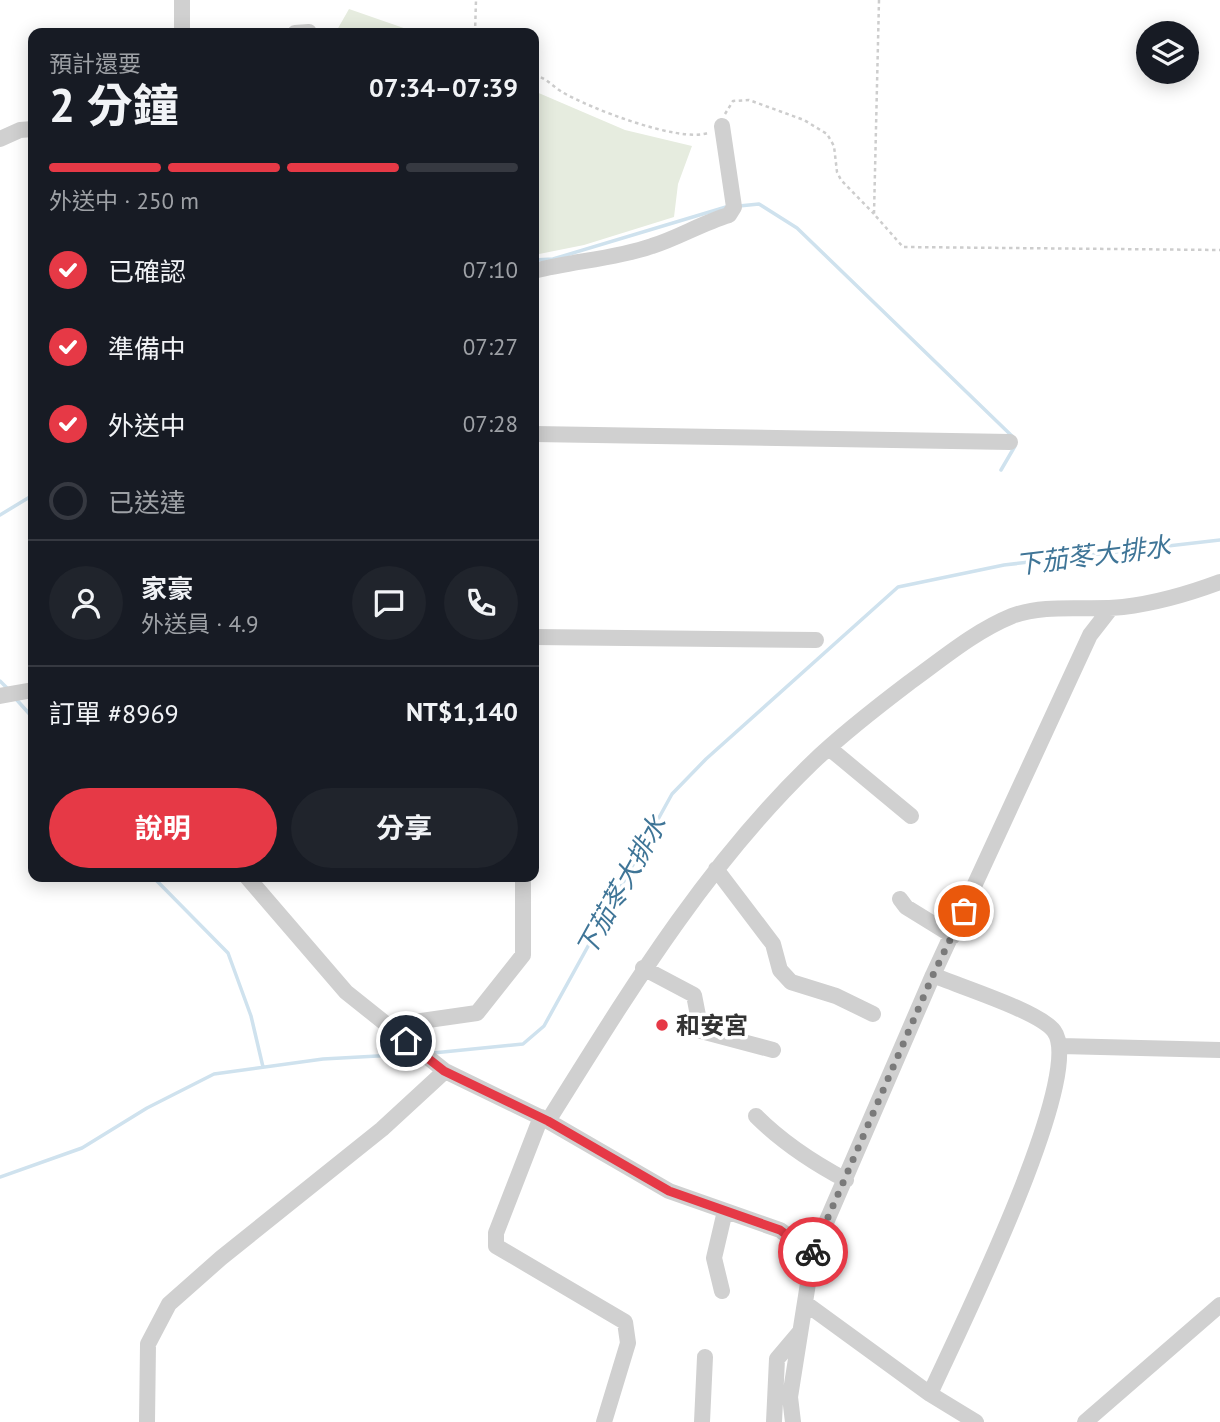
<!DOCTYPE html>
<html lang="zh-TW">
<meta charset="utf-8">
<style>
:root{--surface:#171b24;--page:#20242c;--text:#f1f3f6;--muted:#9ea1a6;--line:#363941;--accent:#e63946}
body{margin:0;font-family:"PT Sans","Noto Sans TC",sans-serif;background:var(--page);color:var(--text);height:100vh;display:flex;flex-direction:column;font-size:26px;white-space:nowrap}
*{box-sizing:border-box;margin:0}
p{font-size:23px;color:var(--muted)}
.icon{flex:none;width:38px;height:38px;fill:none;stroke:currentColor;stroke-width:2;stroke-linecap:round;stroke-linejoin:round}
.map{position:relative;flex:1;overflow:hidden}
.drawer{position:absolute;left:28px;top:28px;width:511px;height:854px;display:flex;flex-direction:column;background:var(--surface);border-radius:14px;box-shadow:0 4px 18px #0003}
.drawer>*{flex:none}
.fabs{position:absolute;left:1136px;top:21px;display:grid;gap:14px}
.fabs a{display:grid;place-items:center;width:63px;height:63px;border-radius:50%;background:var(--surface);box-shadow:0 4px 18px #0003;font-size:35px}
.pin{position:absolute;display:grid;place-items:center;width:60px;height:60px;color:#fff;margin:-30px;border:4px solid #fff;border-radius:50%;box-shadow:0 2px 7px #0007}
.courier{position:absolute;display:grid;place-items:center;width:70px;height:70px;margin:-35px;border:5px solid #e63946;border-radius:50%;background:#fff;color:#222;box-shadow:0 2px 9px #0007}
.overview em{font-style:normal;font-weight:700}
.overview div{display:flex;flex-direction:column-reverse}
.overview{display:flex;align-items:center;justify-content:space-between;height:119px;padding:0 21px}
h1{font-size:46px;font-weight:700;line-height:52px}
.bar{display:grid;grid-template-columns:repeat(4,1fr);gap:10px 7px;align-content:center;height:84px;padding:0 21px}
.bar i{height:9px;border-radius:5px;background:var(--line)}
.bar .selected{background:var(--accent)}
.bar p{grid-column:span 4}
.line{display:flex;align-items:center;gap:18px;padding:0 21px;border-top:2px solid var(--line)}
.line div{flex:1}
.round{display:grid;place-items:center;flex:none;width:74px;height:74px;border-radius:37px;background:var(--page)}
ol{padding:0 21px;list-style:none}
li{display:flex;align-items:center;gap:21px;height:77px}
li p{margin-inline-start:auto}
li .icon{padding:7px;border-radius:50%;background:var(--accent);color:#fff;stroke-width:4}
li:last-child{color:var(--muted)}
li i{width:38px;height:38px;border:4px solid var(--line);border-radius:50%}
.button{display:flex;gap:14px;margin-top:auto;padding:14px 21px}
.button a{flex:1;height:80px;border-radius:42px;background:var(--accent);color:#fff;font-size:28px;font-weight:700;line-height:80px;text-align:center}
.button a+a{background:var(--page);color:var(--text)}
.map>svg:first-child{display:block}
.green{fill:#e6ecdf}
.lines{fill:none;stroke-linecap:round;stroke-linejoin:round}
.stream{stroke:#cfe2ee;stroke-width:3.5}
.path{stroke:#cdcdcd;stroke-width:2.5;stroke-dasharray:3.5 3.5;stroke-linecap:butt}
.minor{stroke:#d0d0d0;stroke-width:16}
.done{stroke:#7a7a7a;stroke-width:7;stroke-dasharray:0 12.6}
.route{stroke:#e63946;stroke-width:9}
.poi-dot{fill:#e63946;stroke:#fff;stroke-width:2.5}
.labels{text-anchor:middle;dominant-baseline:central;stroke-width:7;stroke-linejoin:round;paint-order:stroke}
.poi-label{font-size:24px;font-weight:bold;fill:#333;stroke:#fff;text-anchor:start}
.water-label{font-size:26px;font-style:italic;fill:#3f7597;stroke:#fff}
</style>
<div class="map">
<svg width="1220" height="1422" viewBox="0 0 1220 1422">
<rect width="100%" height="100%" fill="#fff"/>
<path class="green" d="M349,9L418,33H308L337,30Z
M534,91L625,130L692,146L678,184L674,217L584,245L534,255Z"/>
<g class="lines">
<path class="stream" d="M739,206L759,204L797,228L1013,437
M534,260L553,259L726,207
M1001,470L1015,446
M0,515L33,495
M0,681L9,690
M16,699L33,718
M153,877L228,953L251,1016L263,1067
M433,1053L523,1044L544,1026L672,794L706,759L898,587L1004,565L1220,540
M0,1177L82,1148L147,1108L214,1074L323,1059L414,1054"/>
<path class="path" d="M879,0L874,214L903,247L1220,250
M475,33L476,0
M534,76C545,76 552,86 562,92C589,108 679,143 708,133
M725,114L733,101L749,100L804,120L827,134L834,146L837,172L841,180L874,214"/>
<path class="minor" d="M182,33V0
M295,33L309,32
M0,139L20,130L33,129
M534,271C573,261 614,259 652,246C678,238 702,223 729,215L734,207L722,126
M534,434L1010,442
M534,637L816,640
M0,696L33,690
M829,748L911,816
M716,869L773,944L780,970L791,982L836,996L873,1014
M247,877L346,992L445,1071L548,1121L669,1191L780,1230L803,1247L809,1262V1277L790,1397L793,1422
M900,899L906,907L953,936
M643,968L694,995L701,1031L773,1050
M386,1026L477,1013L523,955V877
M1061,1046L1220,1050
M756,1116C782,1142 812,1162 846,1180
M541,1117L496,1233V1246L625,1322L628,1343L604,1422
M548,1121C627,995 704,867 812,763C842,734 877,707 910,682C942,659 975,631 1012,616C1046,603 1087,611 1123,607C1157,603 1188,594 1220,582
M809,1262L933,975L1090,635L1111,608
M722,1291L714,1258L725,1211
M805,1303L930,1394L976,1422
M930,1394C955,1338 1087,1075 1054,1031C1039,1011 958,986 933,975
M147,1422L148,1344L169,1304L221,1258L382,1129L445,1071
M702,1422L705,1357
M774,1422L777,1359L799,1333
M1085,1422L1220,1305"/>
</g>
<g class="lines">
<path class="done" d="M813,1252L933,975L964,911"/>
<path class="route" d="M406,1041L444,1071L548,1121L669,1191L780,1230L803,1247L809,1262L813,1252"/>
</g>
<circle class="poi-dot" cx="662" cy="1025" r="7"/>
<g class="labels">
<g class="poi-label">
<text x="676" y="1025">和安宮</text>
</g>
<g class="water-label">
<text transform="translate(1093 555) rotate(-7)">下茄苳大排水</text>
<text transform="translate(621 886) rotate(-61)">下茄苳大排水</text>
</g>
</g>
</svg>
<div class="fabs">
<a><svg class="icon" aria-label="layers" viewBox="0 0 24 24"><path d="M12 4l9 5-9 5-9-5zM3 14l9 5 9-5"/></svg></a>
</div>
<div class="pin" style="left:964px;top:911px;background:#ea580c"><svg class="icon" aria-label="bag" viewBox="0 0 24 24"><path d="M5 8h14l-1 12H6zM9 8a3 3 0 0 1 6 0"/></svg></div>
<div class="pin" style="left:406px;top:1041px;background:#1f2937"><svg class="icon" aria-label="home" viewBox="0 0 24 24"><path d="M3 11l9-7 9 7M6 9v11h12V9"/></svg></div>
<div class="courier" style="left:813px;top:1252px"><svg class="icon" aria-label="bike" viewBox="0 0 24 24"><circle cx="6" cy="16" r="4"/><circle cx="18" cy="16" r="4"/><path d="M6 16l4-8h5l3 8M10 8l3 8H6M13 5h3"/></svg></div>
<section class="drawer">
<div class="overview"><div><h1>2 分鐘</h1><p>預計還要</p></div><em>07:34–07:39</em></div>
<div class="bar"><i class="selected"></i><i class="selected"></i><i class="selected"></i><i></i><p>外送中 · 250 m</p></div>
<ol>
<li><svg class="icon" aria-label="check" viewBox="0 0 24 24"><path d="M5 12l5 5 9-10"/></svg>已確認<p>07:10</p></li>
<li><svg class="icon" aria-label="check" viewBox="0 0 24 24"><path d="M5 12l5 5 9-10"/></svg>準備中<p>07:27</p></li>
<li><svg class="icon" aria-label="check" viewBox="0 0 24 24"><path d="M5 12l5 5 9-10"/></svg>外送中<p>07:28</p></li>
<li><i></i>已送達</li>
</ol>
<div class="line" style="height:126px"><a class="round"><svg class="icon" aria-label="person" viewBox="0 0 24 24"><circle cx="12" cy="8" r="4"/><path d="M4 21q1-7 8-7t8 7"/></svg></a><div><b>家豪</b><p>外送員 · 4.9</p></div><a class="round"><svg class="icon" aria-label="chat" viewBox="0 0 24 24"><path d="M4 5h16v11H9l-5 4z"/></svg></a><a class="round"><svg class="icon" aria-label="phone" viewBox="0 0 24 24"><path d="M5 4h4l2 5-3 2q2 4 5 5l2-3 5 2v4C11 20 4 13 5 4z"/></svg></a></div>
<div class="line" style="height:91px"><div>訂單 #8969</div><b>NT$1,140</b></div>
<div class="button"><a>說明</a><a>分享</a></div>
</section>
</div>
